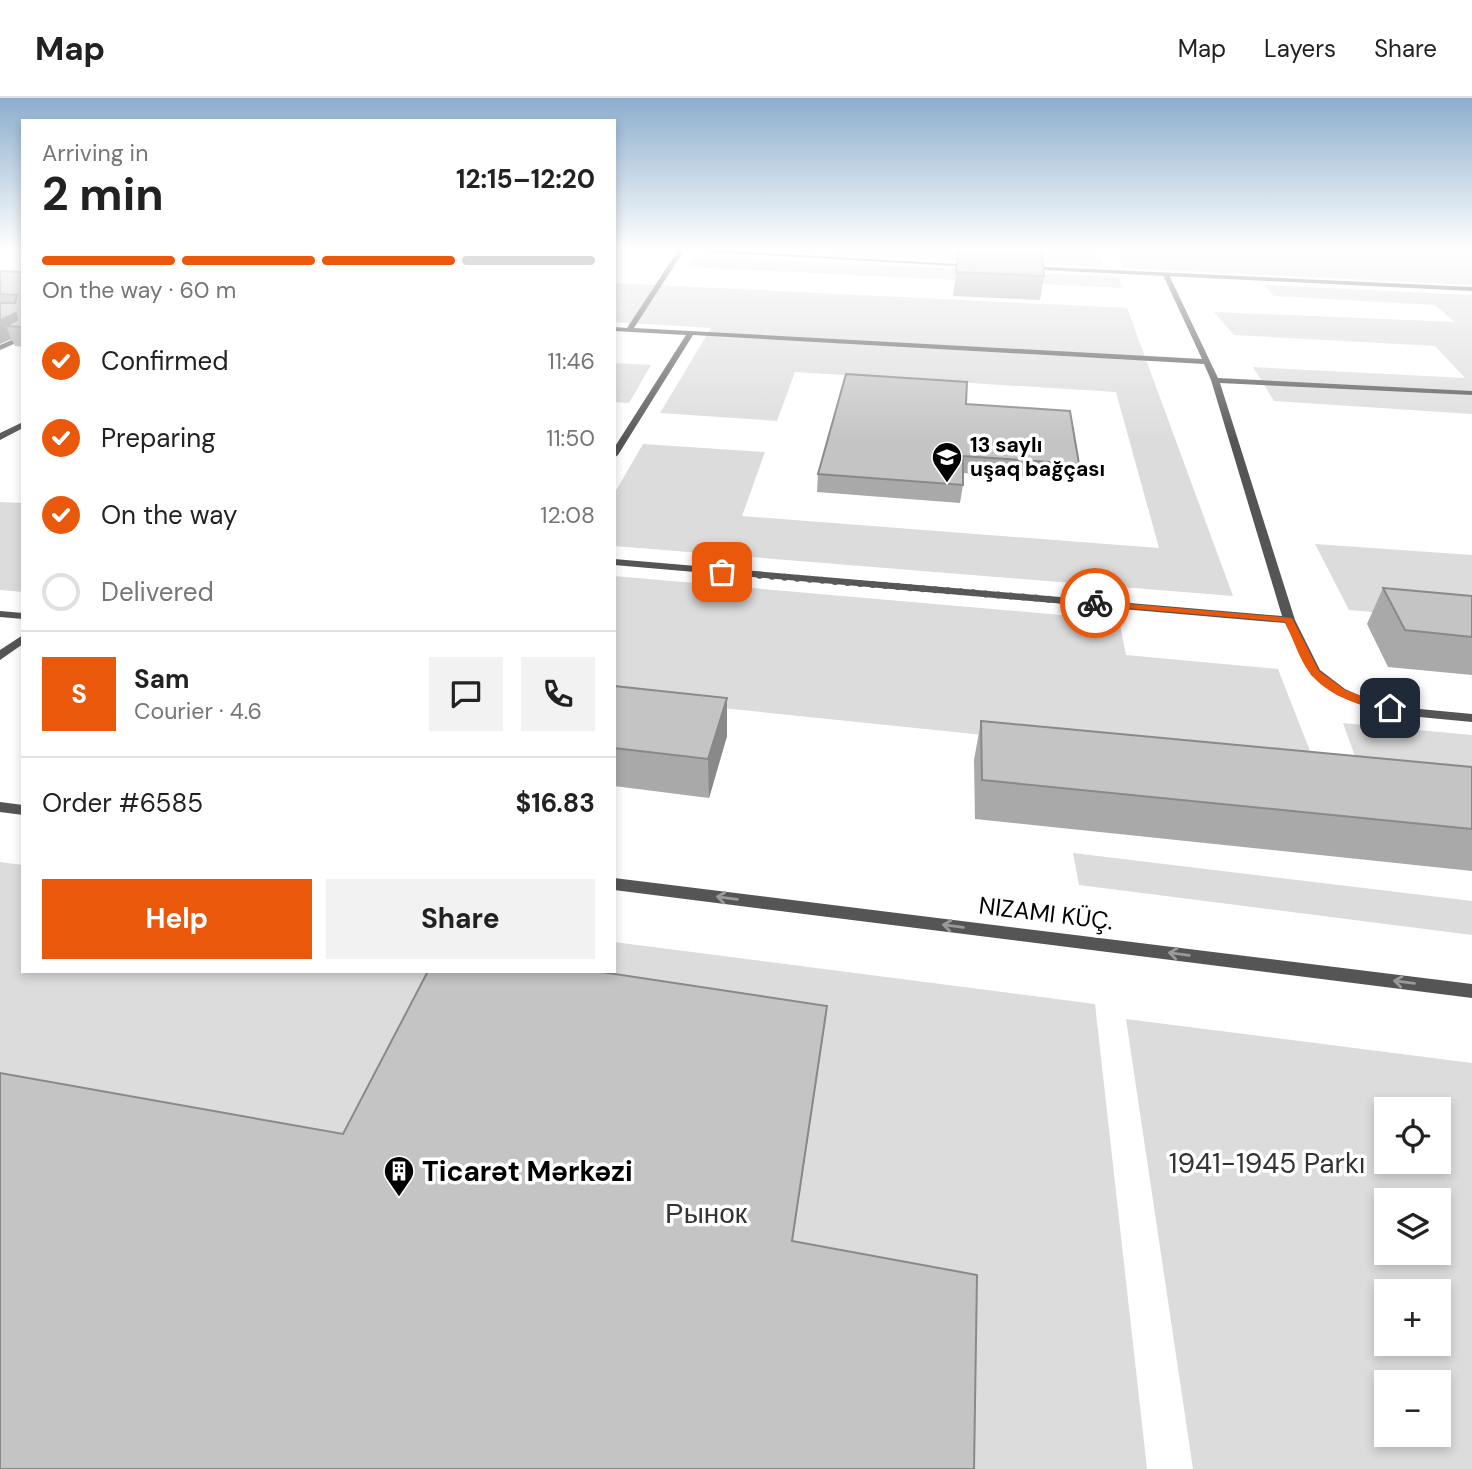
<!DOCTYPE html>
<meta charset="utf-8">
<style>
:root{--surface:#fff;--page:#f2f2f2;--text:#222;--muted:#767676;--line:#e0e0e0;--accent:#ea580c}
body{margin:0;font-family:"DM Sans",sans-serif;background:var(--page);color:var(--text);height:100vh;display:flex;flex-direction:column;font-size:26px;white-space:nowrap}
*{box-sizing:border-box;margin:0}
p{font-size:23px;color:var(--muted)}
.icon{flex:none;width:38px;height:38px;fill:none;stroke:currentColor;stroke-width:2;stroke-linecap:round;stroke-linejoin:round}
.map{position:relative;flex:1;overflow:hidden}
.sheet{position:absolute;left:21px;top:21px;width:595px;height:854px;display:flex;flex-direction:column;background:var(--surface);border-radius:0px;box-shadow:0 4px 10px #0003}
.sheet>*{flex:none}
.buttons{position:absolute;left:1374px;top:999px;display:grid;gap:14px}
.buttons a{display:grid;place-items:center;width:77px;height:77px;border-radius:0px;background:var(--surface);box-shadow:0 4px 10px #0003;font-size:35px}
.pin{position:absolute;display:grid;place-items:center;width:60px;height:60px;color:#fff;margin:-30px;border-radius:14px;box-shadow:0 4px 10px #0006}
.courier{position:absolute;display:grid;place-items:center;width:70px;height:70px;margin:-35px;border:5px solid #ea580c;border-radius:50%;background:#fff;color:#222;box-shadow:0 2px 9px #0007}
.headline em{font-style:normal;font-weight:700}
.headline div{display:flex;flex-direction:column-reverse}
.headline{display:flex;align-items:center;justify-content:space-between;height:119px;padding:0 21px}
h1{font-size:46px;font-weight:700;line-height:52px}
.bar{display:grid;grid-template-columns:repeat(4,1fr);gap:10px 7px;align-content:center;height:84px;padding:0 21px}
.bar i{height:9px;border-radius:5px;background:var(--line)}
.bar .on{background:var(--accent)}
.bar p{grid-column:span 4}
.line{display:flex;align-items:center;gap:18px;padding:0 21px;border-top:2px solid var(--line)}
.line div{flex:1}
.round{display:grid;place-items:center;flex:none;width:74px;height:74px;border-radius:0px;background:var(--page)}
ol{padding:0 21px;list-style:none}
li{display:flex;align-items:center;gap:21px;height:77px}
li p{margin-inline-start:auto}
li .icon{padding:7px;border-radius:50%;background:var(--accent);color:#fff;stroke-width:4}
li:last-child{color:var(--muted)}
li i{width:38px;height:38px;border:4px solid var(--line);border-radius:50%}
.cta{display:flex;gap:14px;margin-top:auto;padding:14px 21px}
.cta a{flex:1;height:80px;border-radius:0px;background:var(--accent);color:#fff;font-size:28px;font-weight:700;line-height:80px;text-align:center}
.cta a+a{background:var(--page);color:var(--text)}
header{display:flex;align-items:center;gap:42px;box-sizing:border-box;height:98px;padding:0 35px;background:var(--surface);border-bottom:2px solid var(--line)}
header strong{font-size:33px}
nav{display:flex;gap:38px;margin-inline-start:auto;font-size:24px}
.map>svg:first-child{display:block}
.green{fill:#dcdcdc;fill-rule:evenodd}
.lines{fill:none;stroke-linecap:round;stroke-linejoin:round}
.service{fill:#555;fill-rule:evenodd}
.minor{fill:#555;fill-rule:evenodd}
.tertiary{fill:#555;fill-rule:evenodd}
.wall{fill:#a9a9a9}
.shaded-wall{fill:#898989}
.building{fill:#c4c4c4;stroke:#898989;stroke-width:2}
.oneway{stroke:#999}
.route{fill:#ea580c}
.done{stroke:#595959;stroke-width:7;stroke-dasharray:0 12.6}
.labels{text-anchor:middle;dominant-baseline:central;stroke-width:7;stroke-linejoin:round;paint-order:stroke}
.far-poi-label{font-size:21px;font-weight:bold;fill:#000;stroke:#fff;text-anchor:start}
.street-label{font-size:24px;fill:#000;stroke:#fff}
.near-park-label{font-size:28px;fill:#333;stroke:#fff}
.near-poi-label{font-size:28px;font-weight:bold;fill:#000;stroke:#fff;text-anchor:start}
</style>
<header>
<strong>Map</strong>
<nav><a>Map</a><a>Layers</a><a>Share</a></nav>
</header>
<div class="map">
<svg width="1472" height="1371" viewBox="0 0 1472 1371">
<rect width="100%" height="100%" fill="#fff"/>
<path class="green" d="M772,151H1099L1103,169L771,153Z
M1115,151H1472V187L1123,170Z
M696,158L1119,179L1123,190L688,169Z
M614,185L1127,210L1233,498L614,448V396L643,346L765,354L742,418L1159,450L1116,294L795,274L777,323L660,315L711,230L614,224Z
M1264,187L1472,197V316L1274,303L1253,269L1465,280L1435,248L1234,237L1214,214L1455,224L1435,207L1274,198Z
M614,265L651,267L629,305L614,304Z
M0,404L23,405V494L0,492Z
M1315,446L1472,457V523L1349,512Z
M614,478L1119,522L1126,557L1278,571L1317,671L614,599Z
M1343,625L1472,637V685L1361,675Z
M1073,755L1472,803V837L1079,787Z
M0,764L23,767V873H614V844L1095,906L1147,1371H0Z
M1126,921L1472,965V1371H1193ZM1386,1012H1438V1064H1386ZM1386,1102H1438V1155H1386ZM1386,1194H1438V1246H1386ZM1386,1284H1438V1337H1386Z"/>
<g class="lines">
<path class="service" d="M679,151H685L634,230L1202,261L1163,177L1166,175L1169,177L1218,280L1472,293V297L1220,285L1295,522L1320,572L1345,591L1374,604L1409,610L1472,616V624L1409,618L1371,611L1337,597L1311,577L1285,525L614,467V461L1282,518L1211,282L1204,266L693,237L618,357L614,360V350L686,237L614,233V229L627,230Z
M23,324V330L0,342V335Z
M0,513L23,515V521L0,519Z
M23,537V546L0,562V552Z"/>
<path class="minor" d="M657,151H690L976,167L973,169Z
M1025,168L1472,189V193L1023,171Z"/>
<path class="tertiary" d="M23,237V242L0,252V247Z
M0,704L23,707V717L0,714Z
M614,780L1472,886V900L614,792Z"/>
</g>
<path class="wall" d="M959,151L1044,178L1040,202L953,198Z
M0,173L23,174V249L15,248L11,241L0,246Z
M966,306L1079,366L1075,383L963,375V387L960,405L817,394L818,376Z
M1383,490L1472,498V577L1388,569L1367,526Z
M614,588L727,638L709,700L614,688Z
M981,623L1472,669V773L975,721L974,662Z"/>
<path class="shaded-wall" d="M16,215L21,229L6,228L11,241L0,246V222Z
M727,600V638L709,700L708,661Z
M827,908L826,919L791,1153L792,1143Z"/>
<path class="building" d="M959,151H1041L1044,178L956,174Z
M0,173L23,174V229L6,228L17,222L16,215L0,222V205H15L17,197L0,196Z
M846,276L967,284L966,306L1070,313L1079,366L963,358V387L818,376Z
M1383,490L1472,498V539L1405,532Z
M614,588L727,600L708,661L614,650Z
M981,623L1472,669V731L982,682Z
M428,873H595L827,908L792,1143L977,1177L974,1371H0V975L343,1036Z"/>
<defs><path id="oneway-shaft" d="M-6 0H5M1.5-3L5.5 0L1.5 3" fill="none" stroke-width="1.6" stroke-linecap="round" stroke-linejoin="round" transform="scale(1.75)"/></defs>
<g class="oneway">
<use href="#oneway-shaft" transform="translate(727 800) rotate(-173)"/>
<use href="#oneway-shaft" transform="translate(953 828) rotate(-173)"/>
<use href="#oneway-shaft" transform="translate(1179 856) rotate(-173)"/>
<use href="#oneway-shaft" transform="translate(1404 884) rotate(-173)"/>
</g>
<linearGradient id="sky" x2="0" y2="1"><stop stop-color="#8cadcc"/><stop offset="0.44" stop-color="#fff"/><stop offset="1" stop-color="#fff" stop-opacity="0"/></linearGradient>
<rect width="1472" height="343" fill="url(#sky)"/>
<path class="route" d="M1095,503L1292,520L1319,573L1345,592L1395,610L1390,614C1363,609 1327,598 1310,575C1299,561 1293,540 1285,524L1092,507L1091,505Z"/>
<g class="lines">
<path class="done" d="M722,474L1095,505"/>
</g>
<defs>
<g id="school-pin" transform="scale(1.575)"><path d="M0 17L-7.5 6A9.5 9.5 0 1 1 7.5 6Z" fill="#000" stroke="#fff"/><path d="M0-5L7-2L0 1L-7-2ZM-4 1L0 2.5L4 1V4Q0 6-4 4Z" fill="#fff"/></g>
<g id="building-pin" transform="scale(1.575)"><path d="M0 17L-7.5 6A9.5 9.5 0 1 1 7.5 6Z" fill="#000" stroke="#fff"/><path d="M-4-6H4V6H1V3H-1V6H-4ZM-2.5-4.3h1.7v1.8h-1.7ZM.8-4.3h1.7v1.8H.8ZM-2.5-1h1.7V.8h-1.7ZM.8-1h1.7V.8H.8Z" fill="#fff"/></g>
</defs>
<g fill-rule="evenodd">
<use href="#school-pin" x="947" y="359"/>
<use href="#building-pin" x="399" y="1073"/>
</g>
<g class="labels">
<g class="far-poi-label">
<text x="970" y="347">13 saylı<tspan x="970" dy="24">uşaq bağçası</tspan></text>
</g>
<g class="street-label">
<text transform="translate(1046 815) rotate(7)">NIZAMI KÜÇ.</text>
</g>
<g class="near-park-label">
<text x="1267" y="1065">1941-1945 Parkı</text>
<text x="706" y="1115">Рынок</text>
</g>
<g class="near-poi-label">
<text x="422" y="1073">Ticarət Mərkəzi</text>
</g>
</g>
</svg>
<div class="buttons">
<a><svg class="icon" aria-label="locate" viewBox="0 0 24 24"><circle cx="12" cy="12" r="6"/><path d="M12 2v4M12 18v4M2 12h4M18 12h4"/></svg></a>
<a><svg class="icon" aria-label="layers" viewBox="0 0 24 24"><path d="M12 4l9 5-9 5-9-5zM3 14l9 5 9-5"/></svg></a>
<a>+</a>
<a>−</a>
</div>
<div class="pin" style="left:722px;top:474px;background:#ea580c"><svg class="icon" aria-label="bag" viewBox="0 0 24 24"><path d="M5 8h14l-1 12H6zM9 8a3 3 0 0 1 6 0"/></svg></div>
<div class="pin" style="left:1390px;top:610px;background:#1f2937"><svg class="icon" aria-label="home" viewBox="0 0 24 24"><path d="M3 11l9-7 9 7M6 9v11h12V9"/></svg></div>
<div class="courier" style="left:1095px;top:505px"><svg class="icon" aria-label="bike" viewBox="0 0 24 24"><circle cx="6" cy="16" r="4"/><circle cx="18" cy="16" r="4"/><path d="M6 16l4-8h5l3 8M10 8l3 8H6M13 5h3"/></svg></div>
<section class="sheet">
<div class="headline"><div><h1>2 min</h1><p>Arriving in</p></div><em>12:15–12:20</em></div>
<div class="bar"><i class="on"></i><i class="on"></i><i class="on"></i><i></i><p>On the way · 60 m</p></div>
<ol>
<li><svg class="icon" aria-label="check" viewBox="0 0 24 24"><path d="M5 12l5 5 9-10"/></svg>Confirmed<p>11:46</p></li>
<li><svg class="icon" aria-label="check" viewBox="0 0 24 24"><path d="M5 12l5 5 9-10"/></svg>Preparing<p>11:50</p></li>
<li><svg class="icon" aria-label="check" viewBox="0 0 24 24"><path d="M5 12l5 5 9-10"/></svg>On the way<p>12:08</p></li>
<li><i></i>Delivered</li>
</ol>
<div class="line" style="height:126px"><b class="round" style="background:var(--accent);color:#fff">S</b><div><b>Sam</b><p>Courier · 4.6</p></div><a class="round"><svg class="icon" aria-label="chat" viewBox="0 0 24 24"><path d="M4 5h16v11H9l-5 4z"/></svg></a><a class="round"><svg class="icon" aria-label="phone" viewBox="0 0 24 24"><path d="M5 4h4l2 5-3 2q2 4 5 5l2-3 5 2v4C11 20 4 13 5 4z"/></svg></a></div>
<div class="line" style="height:91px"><div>Order #6585</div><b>$16.83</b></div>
<div class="cta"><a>Help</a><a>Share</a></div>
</section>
</div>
